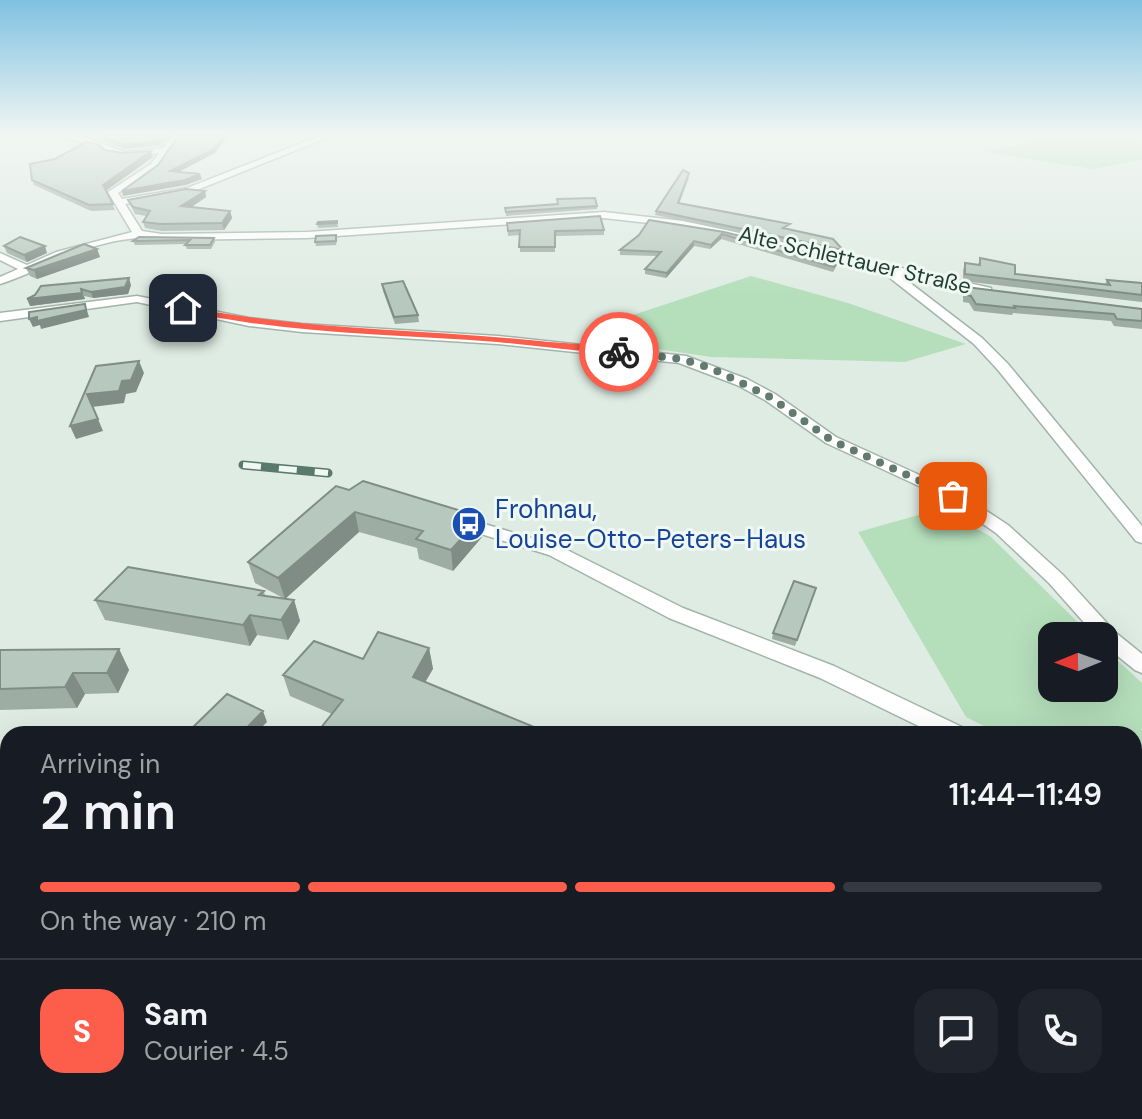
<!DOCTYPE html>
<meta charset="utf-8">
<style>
:root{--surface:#171b24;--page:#20242c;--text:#f1f3f6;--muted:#9ea1a6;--line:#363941;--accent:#fd5e4b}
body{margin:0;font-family:"DM Sans",sans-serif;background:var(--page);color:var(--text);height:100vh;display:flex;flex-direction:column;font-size:30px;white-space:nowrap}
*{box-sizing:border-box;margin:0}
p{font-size:26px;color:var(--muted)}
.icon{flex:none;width:44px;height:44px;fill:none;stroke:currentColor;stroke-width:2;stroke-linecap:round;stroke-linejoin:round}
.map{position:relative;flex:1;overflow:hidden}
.panel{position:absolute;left:0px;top:726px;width:1142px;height:394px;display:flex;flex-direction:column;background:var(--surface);border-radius:24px 24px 0 0;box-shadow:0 8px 32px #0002}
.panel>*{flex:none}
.needle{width:52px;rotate:269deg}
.buttons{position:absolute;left:1038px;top:622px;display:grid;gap:16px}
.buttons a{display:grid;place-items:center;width:80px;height:80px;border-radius:16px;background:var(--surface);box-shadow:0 8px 32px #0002;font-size:40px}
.pin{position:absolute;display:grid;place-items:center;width:68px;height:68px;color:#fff;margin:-34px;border-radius:16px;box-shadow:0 4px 12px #0006}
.courier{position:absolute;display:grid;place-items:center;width:80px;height:80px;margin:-40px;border:6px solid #fd5e4b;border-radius:50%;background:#fff;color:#222;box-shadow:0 2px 10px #0007}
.summary em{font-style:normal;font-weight:600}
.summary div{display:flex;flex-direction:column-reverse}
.summary{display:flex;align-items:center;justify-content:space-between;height:136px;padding:0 40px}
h1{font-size:52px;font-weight:600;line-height:60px}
.bar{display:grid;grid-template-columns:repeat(4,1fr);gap:12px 8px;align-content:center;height:96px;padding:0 40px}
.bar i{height:10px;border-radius:6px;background:var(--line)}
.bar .current{background:var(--accent)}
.bar p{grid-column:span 4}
.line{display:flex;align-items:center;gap:20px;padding:0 40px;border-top:2px solid var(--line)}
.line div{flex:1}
.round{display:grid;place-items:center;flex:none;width:84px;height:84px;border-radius:24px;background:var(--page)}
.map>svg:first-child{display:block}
.green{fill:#b5dfbb}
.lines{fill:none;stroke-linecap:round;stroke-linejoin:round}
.street-casing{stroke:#a2b4aa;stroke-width:3}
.street{fill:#fff;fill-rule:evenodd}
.rail-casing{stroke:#59796c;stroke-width:9}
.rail{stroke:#eff8f2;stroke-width:6;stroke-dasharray:18;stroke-linecap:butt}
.wall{fill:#9dada4}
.shaded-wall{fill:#808d86}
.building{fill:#b7c9bf;stroke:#808d86;stroke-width:2}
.route{fill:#fd5e4b}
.done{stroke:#627a6f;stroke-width:8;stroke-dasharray:0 14.4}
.labels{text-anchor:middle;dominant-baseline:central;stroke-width:6;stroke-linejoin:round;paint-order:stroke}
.far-street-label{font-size:22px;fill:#1f3d30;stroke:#eff8f2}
.transit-label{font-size:26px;fill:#164399;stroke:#eff8f2;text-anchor:start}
</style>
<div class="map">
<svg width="1142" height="1119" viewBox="0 0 1142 1119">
<rect width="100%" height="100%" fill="#dfece4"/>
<path class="green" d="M1062,135H1115L1142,143V160L1093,169L985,152Z
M751,276L848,303L966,344L905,362L711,357L637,346L630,316Z
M940,509L990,536L1092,636H1052V688H1104V648L1142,683V805L1134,801V734H1000L966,717L858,532Z"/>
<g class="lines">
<g class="street-casing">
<path id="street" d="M52,135H80L124,152L163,148L173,135H181L157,168L118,193L122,199L187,188L322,135H334L192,192L125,204L142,231L162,234L307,232L604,212L701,223L991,288V292L987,293L901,276L982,338L1008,364L1142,526V543L1136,541L998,370L974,344L890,278V274L701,229L604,218L307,238L162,240C104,230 53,267 0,284V277L18,269L0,260V253L27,265L56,252L132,232L108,192L151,164L159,153L124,156L106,153L104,148Z
M137,296L249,318L302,324L498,336L686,356L747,379L775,394L836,437L959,493L1008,525L1063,575L1116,633L1142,654V673L1135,670L1104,645V636H1096L1049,583L996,533L947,499L826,443L765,400L737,385L679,363L498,344L302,332L249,326L137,302L0,321V313Z
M458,516L561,547L683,608L834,666L964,728L967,734H935L820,678L669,618L549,555L452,525L449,521Z
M1134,813L1142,816V839L1134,836Z"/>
</g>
<use href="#street" class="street"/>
<g class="rail-casing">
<path id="rail" d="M243,465L328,473"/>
</g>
<use href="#rail" class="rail"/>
</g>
<path class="wall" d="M98,135H170L161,145L124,149L100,139Z
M104,150L153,157L106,191L115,210L91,211L34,185L32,180Z
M689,178L679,204L789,229H788L843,250L842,255L655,215L656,211Z
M205,191L206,197L191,207L230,211L232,218L224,230L162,231L145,228L143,222L146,216L135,214L128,200Z
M557,202L597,206V209L506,216L505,208L557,204Z
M337,221L338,227L318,228L317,224Z
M507,223L604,230V235L555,236V252H520V235L508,236Z
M724,232L838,260L837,265L833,272L721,239L710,249L694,246L666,278L645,274V269L657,256L620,255V250L639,235Z
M214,238L215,242L211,249H187L185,245L187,244L135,245L133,241Z
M337,239L336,245L316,246L315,242Z
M4,246L47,253L27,262L7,253Z
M97,249L100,257L37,279L30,276L26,268Z
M980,258L1015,274L1105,284L1107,280L1142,283V302L963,281V270L965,263L978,265Z
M382,284L418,315L419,322L395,324L383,291Z
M131,285L128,294L93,298L84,296L85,299L30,306L41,286Z
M966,287L1142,309V329L1114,326L1111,321L1013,313L1012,315L974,311L969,303L963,302V294Z
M349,490L481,517L482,537L453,571L419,559L417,548L359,532L285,599L255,583L248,562Z
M816,588L795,646L772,639L773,633Z
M264,591L265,596L294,600L300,621L288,640L257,635L250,646L105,620L95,600Z
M429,648L433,669L332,714L290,696L283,675L363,659Z
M119,649L129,670L118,693L85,694L77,708L0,710V650Z"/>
<path class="shaded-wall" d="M165,135H170L161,145L124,149L123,145Z
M224,135H229L215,153L171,176L170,171Z
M151,151L153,157L105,191L103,185Z
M200,174L202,179L186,185L123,196L122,191Z
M205,191L206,197L183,213L181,206Z
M230,211L232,218L224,230L222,223Z
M722,234L721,239L710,249L711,245Z
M694,241V246L666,278L667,273Z
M45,246L47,253L27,262L24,255Z
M97,249L100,257L37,279L34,270Z
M129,278L131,285L128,294L93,298L91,292Z
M82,293L85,299L30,306L27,299Z
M85,304L89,317L41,329L40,325L33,327L29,319Z
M139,361L144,373L136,392L126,394L124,403L92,407L87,394L122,381Z
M98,419L103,431L76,439L70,426Z
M355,512L359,532L285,599L278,578Z
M481,517L482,537L453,571L451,550Z
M294,600L300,621L288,640L281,620Z
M250,615L257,635L250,646L243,625Z
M429,648L433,669L416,698L413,677Z
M119,649L129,670L118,693L107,673Z
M73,673L85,694L77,708L65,687Z
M263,711L267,722L255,734H241Z
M6,758L8,761V766L0,776V766Z
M418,1112H423L417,1119H412Z"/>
<path class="building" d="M99,135H165L160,141L123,145Z
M179,135H224L214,149L170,171L200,174L185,180L122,191L158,165Z
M86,142L100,145L104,150L122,153L151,151L103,185L113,204L89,205L32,180L30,164L55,159Z
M683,170L689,173L678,203L790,224L783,228L833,239L843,250L656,211Z
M186,189L205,191L181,206L230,211L222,223L160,224L143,222L150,211L133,207L128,200Z
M595,198L597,206L506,212L505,208L558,204L557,199Z
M600,216L604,230L555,231V247H519L520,230L508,231L507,223Z
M649,220L724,232L838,260L834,267L722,234L711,245L694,241L667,273L645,269L661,252L620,250L639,235Z
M337,221V223L317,224L318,222Z
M336,235V241L315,242L316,236Z
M20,237L45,246L24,255L4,246Z
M139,237L214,238L210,245H185L190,240L133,241Z
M84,244L97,249L34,270L26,268Z
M980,258L1015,265V274L1110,285L1107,280L1142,283V295L965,274V263L980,265Z
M129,278L125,287L91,292L81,289L82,293L27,299L35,295L41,286Z
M403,281L418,315L394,317L382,284Z
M966,287L1142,309V321L1117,319L1114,314L1014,306L1015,308L976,304L971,296L966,295Z
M85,304L86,310L37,321V317L29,319V312Z
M139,361L131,380L122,381L119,391L87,394L98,419L70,426L96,366Z
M363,481L481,517L451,550L416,539L423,531L355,512L278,578L248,562L336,486L349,490Z
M128,567L264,591L259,595L294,600L281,620L250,615L243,625L95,600Z
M794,581L816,588L797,640L773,633Z
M378,632L429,648L413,677L551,734H316L343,700L283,675L314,641L363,659Z
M119,649L107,673H73L65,687L0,689V650Z
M227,694L263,711L241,734H186Z
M0,757L6,758L0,766Z
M389,1112H418L412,1119H395Z"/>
<linearGradient id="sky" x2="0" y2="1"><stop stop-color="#7fc1e1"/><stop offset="0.46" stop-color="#f1f6f3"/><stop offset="1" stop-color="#f1f6f3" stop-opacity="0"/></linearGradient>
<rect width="1142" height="292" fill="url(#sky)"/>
<path class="route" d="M183,306C301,330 420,329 540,341C561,344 607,343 623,352L619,355C578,351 538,346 497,342C390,334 285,334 180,310Z"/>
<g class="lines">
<path class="done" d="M619,352L681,359L711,368L770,397L831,440L953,496"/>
</g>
<defs>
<g id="bus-disc" transform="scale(1.8)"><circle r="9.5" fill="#1a4fb4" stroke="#eff8f2"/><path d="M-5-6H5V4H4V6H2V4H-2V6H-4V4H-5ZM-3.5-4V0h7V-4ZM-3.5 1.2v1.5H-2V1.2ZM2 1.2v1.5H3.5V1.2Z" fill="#fff"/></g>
</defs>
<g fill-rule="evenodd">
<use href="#bus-disc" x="469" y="524"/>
</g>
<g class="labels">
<g class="far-street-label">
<text transform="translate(855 260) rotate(13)">Alte Schlettauer Straße</text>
</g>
<g class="transit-label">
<text x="495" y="509">Frohnau,<tspan x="495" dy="30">Louise-Otto-Peters-Haus</tspan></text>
</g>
</g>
</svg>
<div class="buttons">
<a><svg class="needle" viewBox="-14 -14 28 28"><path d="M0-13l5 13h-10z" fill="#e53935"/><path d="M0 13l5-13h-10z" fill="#9ea1a6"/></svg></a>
</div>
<div class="pin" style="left:953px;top:496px;background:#ea580c"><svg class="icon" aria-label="bag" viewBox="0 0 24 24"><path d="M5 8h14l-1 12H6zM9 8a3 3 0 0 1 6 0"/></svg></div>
<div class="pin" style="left:183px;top:308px;background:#1f2937"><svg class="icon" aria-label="home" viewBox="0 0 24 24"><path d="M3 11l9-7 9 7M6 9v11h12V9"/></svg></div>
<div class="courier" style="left:619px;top:352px"><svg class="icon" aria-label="bike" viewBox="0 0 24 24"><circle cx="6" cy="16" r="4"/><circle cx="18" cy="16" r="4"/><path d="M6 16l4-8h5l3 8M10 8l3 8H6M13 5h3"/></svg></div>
<section class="panel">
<div class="summary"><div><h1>2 min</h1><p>Arriving in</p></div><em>11:44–11:49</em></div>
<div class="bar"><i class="current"></i><i class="current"></i><i class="current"></i><i></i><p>On the way · 210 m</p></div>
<div class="line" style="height:144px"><b class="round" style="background:var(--accent);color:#fff">S</b><div><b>Sam</b><p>Courier · 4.5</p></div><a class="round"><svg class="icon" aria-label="chat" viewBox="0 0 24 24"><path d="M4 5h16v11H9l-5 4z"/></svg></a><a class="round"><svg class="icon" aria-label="phone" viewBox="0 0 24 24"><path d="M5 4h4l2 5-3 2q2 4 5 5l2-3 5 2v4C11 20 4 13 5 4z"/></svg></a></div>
</section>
</div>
